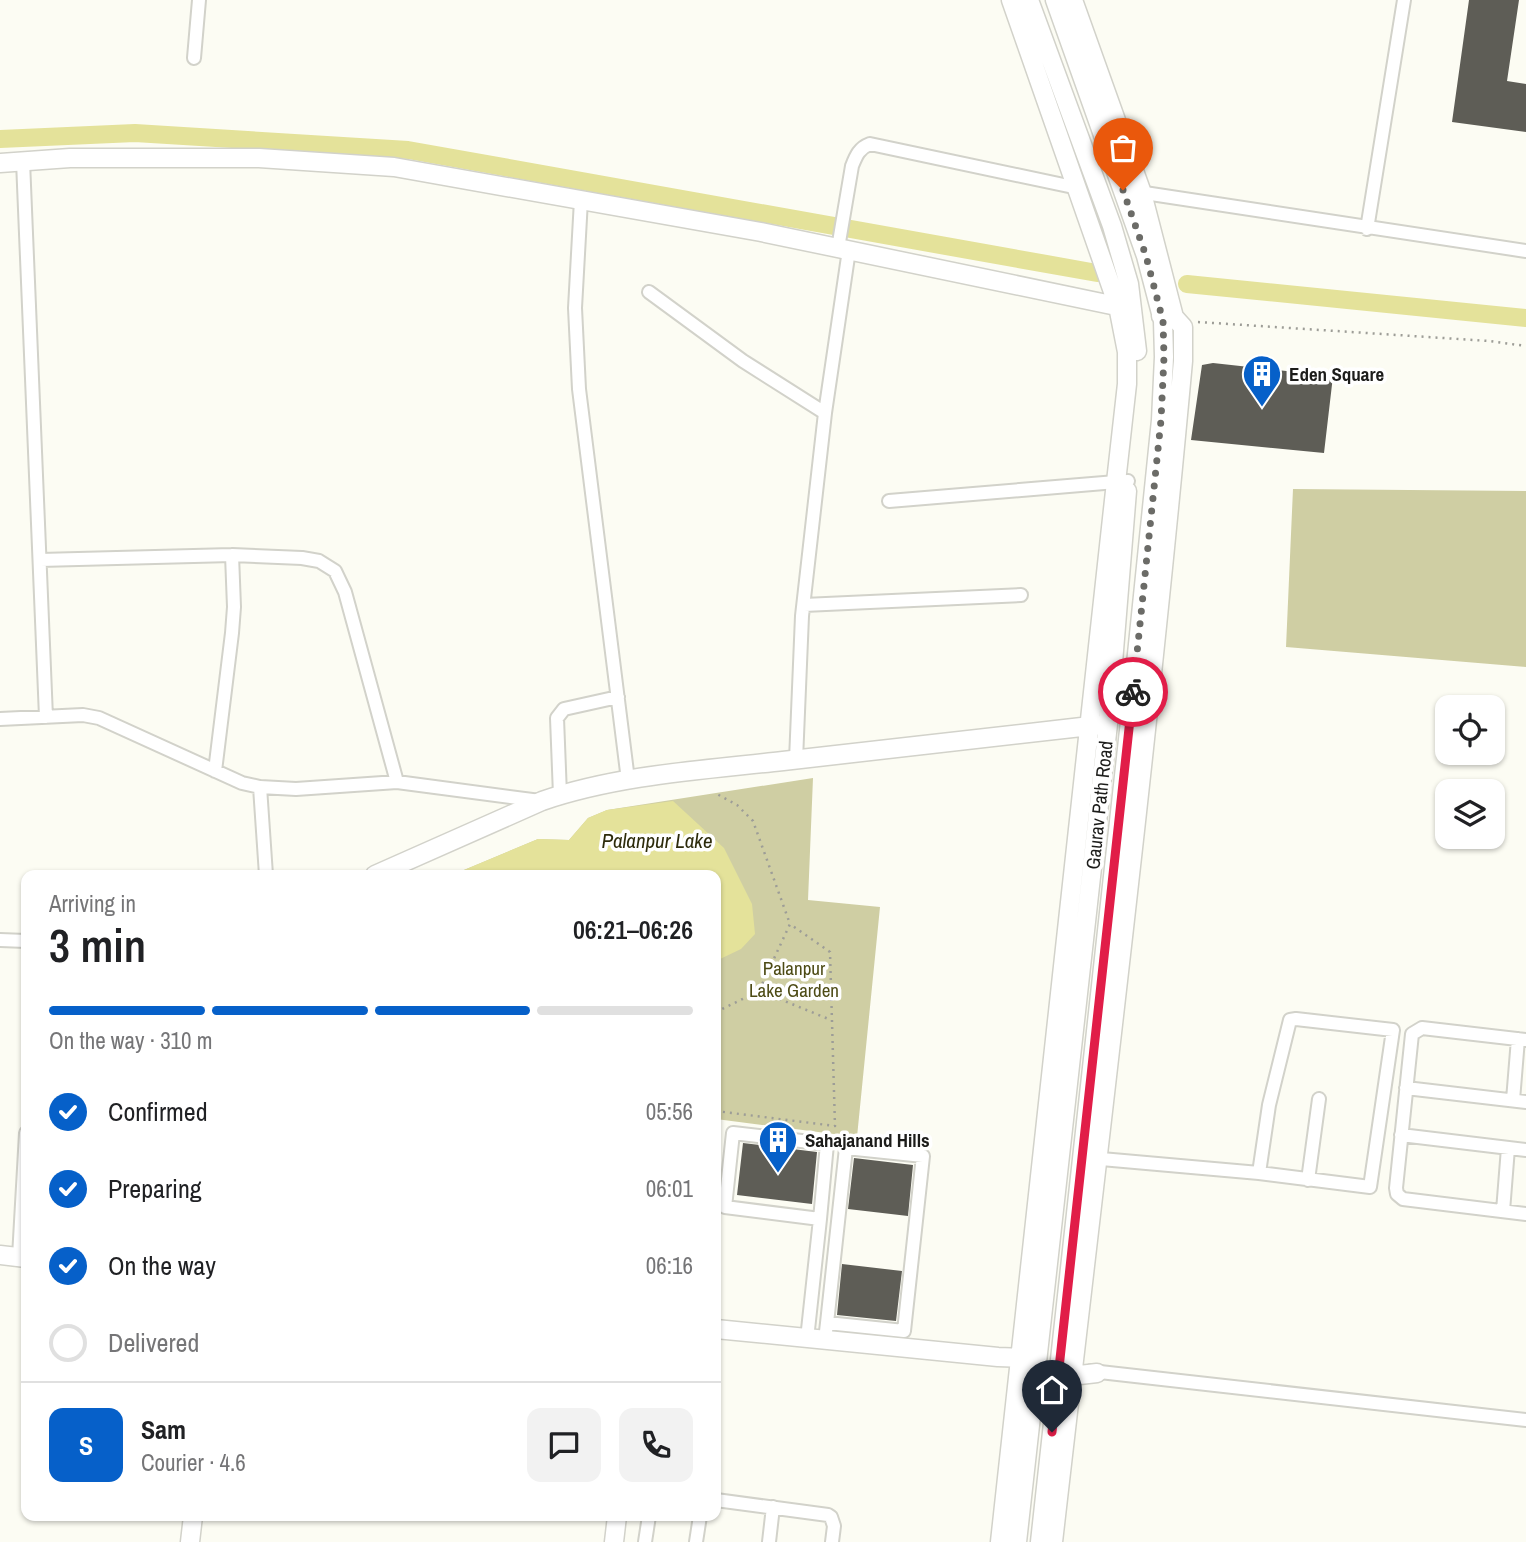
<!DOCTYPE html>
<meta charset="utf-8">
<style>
:root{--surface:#fff;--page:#f2f2f2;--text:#202124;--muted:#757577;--line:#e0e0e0;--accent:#0660c9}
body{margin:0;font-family:"Archivo Narrow",sans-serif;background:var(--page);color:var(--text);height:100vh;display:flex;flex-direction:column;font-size:26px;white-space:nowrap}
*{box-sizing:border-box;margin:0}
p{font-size:23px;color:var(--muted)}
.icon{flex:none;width:38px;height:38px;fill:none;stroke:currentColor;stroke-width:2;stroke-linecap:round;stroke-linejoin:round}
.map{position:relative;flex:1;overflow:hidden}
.side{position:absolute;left:21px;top:870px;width:700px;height:651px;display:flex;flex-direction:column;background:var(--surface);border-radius:14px;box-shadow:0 2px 5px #0004}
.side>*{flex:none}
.buttons{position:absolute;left:1435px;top:695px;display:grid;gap:14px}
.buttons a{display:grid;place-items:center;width:70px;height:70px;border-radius:14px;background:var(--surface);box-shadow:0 2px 5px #0004;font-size:35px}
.pin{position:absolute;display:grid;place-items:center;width:60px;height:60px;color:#fff;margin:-72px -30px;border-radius:50% 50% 50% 0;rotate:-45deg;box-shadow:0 0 7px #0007}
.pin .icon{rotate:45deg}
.courier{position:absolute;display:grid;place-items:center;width:70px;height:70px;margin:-35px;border:5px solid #e11d48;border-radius:50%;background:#fff;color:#222;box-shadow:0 2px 9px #0007}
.summary em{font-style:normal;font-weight:600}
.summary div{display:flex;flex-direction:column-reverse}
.summary{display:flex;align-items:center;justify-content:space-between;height:119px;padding:0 28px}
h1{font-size:46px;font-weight:600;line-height:52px}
.bar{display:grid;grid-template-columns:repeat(4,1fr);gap:10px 7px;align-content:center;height:84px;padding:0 28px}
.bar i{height:9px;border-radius:5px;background:var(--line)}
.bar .on{background:var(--accent)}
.bar p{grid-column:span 4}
.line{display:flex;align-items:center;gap:18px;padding:0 28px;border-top:2px solid var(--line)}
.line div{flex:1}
.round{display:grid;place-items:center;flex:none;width:74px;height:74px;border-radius:14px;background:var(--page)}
ol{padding:0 28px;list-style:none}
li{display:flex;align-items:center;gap:21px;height:77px}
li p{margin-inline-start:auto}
li .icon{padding:7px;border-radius:50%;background:var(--accent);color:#fff;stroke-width:4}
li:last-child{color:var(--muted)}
li i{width:38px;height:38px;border:4px solid var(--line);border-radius:50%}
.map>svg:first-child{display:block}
.green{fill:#cfcea3}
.water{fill:#e4e29a}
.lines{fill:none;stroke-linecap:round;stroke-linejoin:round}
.canal{stroke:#e4e29a;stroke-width:18}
.building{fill:#5e5d56}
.street-casing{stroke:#d2d2ca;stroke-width:16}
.secondary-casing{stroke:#d2d2ca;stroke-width:21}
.path{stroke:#9d9d97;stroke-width:2.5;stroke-dasharray:2 5;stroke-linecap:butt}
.street{stroke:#fff;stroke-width:12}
.secondary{stroke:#fff;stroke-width:18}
.done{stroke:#6b6b67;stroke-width:7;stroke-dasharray:0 12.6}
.route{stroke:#e11d48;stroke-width:9}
.labels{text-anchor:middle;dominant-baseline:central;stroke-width:7;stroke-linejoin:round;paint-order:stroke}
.poi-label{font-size:19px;font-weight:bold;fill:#1d1d1b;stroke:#fff;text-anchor:start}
.street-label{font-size:19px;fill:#1d1d1b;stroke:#fff}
.park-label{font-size:19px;fill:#4d4b15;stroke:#fff}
.water-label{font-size:21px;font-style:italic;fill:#2d2b0b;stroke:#fff}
</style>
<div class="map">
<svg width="1526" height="1542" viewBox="0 0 1526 1542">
<rect width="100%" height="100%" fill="#fcfcf3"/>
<path class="green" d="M1293,489L1526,491V667L1286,647Z
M813,778L808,900L880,907L857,1137L716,1119V875H452L538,839L569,840L588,818L607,810Z"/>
<path class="water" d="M673,801L724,848L752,904L755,934L741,949L716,961V875H452L538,839L569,840L588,818L607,810Z"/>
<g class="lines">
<path class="canal" d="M0,139L135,133L408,150L1097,273
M1187,284L1526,318"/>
</g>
<path class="building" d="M1469,0H1519L1507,81L1526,84V132L1452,122Z
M1213,363L1333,376L1324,453L1191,440L1202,365Z
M743,1143L817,1152L812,1204L737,1195Z
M854,1158L913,1165L908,1216L848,1209Z
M842,1264L902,1271L896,1321L837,1315Z"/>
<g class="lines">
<g class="street-casing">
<path id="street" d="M194,58L199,0
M23,161L46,717
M1138,192L1526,251
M581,200L575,308L579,389L628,780
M1367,229L1404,0
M838,248L852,166C856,156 859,148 870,144L1078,188
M649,292L743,361L825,413
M889,501L1128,481
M40,560L232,555L302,558L319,561L335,571L345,592L397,782
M804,605L1021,595
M0,719L83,715L99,718L242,783L260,787L296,789L397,782L540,801
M796,760L802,616L825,413L849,250
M215,771L232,633L234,607L232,555
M260,787L266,875
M560,795L557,718L564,709L618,697
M0,940L26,941
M1526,1040L1422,1028L1412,1034L1396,1188L1397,1194L1403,1199L1526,1214
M1406,1088L1526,1102
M1513,1100L1518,1039
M1401,1135L1526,1150
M1090,1158L1259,1173L1370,1187L1393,1030L1296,1019L1290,1020L1269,1105L1259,1173
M1308,1180L1319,1099
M1503,1211L1508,1148
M19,1257L26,1133
M807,1339L820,1219L725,1207L733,1133L827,1144L820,1219
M825,1340L827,1323L846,1148L923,1156L904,1331L827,1323
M1091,1371L1526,1420
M716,1500L828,1515L831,1517L834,1526L832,1542
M645,1542L649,1516
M696,1542L700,1516
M769,1542L773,1507"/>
</g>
<g class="secondary-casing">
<path id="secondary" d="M1029,0L1112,226L1129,284L1137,351
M1073,0L1142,193L1174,317
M0,163L70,158H259L394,167L761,232L1126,308
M375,875L542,801C618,775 703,770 783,761C888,750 993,737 1099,725
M0,1255L26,1258
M716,1329L998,1357L1029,1358
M1062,1377L1097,1373
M190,1542L193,1516
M614,1542L617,1516
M1000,1542L1116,482L1127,384V352L1118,306L1011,0
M1017,1542L1108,724L1127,491
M1040,1542L1132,703L1161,420L1164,357L1163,321L1146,256L1055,0
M1053,1542C1098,1148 1147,755 1183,361V327L1174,317L1161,316"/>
</g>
<path class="path" d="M1198,322L1489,341L1526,346
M760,991L831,1020
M716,1012L759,991L790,924L753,821L737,805L717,794
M716,1111L835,1126L830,952L790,924"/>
<use href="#street" class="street"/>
<use href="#secondary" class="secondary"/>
</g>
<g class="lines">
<path class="done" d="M1123,190L1146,256L1163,321L1164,357L1161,420L1133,692"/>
<path class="route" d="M1052,1432L1133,692"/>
</g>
<defs>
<g id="building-pin" transform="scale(2.0125)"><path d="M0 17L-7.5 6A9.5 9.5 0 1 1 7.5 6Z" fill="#0660c9" stroke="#fff"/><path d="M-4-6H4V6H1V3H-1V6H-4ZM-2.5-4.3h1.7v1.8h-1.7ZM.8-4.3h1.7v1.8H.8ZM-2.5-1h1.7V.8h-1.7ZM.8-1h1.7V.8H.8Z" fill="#fff"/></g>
</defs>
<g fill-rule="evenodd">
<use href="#building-pin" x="1262" y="374"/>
<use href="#building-pin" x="778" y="1140"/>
</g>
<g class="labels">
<g class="poi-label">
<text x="1289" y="374">Eden Square</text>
<text x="805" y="1140">Sahajanand Hills</text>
</g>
<g class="street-label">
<text transform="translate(1099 805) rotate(-84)">Gaurav Path Road</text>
</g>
<g class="park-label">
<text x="794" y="968">Palanpur<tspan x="794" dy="22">Lake Garden</tspan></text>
</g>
<g class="water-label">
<text x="657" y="840">Palanpur Lake</text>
</g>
</g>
</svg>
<div class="buttons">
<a><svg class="icon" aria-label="locate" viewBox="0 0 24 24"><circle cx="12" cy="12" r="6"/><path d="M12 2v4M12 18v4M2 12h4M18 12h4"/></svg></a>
<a><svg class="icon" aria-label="layers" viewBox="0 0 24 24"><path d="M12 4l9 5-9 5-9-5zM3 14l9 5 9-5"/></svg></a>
</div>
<div class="pin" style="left:1123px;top:190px;background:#ea580c"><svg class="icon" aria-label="bag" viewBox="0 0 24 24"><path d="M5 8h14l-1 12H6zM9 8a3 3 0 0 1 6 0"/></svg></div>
<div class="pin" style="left:1052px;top:1432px;background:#1f2937"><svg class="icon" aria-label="home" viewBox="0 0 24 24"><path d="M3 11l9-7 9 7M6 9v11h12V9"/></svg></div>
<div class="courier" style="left:1133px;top:692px"><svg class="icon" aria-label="bike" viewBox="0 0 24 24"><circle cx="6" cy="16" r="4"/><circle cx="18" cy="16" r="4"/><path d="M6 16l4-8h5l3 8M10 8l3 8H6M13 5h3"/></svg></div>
<section class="side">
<div class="summary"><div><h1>3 min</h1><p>Arriving in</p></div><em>06:21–06:26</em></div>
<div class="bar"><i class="on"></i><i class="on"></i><i class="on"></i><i></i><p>On the way · 310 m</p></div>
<ol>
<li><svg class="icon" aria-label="check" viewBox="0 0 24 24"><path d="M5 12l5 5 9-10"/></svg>Confirmed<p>05:56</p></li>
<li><svg class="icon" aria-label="check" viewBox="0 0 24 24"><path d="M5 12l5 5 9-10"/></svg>Preparing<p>06:01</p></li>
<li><svg class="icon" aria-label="check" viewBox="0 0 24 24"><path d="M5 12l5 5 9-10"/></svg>On the way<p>06:16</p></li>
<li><i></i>Delivered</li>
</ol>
<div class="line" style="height:126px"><b class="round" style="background:var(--accent);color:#fff">S</b><div><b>Sam</b><p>Courier · 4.6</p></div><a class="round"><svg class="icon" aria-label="chat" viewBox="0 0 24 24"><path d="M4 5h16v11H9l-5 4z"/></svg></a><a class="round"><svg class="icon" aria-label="phone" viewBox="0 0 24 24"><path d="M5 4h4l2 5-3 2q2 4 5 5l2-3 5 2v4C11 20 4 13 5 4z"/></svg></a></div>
</section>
</div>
